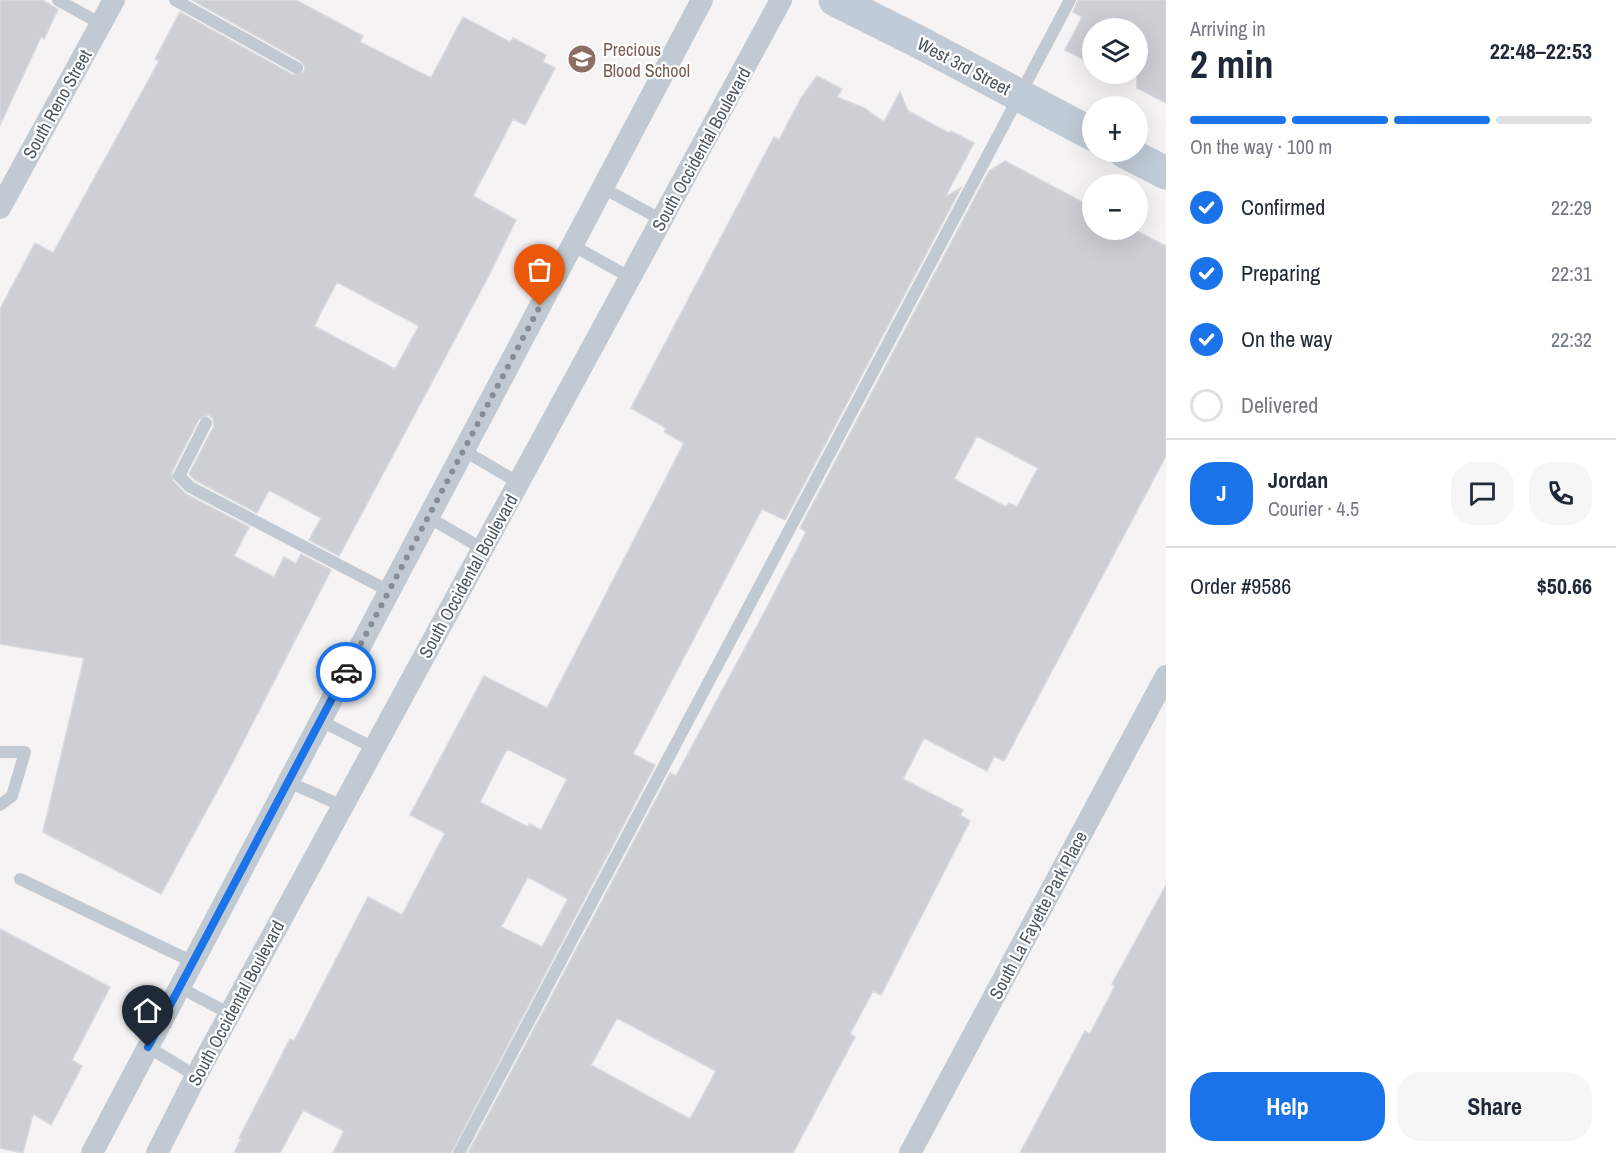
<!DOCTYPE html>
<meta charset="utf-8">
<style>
:root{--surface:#fff;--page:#f6f6f7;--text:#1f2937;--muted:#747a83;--line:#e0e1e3;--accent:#1a73e8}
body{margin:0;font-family:"Archivo Narrow",sans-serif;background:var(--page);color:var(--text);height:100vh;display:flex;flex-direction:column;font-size:22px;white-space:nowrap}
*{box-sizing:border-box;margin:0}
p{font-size:20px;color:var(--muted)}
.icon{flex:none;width:33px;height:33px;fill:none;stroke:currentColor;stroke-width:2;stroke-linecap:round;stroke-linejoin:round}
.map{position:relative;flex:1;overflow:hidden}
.drawer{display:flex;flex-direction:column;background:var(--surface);width:450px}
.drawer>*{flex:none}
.tools{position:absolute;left:1082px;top:18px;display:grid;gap:12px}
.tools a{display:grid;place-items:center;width:66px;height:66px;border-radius:50%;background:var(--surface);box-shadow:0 6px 24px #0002;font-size:30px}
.pin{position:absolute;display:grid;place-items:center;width:51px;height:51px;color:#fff;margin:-62px -26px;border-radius:50% 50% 50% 0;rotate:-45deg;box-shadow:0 0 6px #0007}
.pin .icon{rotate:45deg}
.courier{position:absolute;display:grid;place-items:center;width:60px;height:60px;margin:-30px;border:4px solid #1a73e8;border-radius:50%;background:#fff;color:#222;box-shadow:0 2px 8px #0007}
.overview em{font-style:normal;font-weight:700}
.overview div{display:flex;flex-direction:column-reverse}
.overview{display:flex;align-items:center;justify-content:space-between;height:102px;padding:0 24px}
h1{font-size:39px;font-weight:700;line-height:45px}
.bar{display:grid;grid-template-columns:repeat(4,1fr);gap:9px 6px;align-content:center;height:72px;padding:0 24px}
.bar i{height:8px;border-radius:4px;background:var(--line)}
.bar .active{background:var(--accent)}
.bar p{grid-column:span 4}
.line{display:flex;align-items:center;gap:15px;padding:0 24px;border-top:2px solid var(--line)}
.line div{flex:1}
.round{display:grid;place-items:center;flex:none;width:63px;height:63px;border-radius:24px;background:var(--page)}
ol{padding:0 24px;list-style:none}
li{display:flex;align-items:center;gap:18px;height:66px}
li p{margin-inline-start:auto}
li .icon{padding:6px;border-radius:50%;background:var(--accent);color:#fff;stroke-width:4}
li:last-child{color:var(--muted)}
li i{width:33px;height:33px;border:3px solid var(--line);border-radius:50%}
.primary-button{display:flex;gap:12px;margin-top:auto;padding:12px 24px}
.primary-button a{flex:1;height:69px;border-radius:24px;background:var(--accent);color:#fff;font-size:24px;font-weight:700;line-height:69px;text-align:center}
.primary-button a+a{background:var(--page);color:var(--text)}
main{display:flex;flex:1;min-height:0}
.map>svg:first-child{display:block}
.building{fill:#cdcfd5;stroke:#d7d9de;stroke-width:1.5;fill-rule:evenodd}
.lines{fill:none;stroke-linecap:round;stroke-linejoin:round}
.lane{stroke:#c1cad2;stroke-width:12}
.street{stroke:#c1cad2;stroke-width:22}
.secondary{stroke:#c1cbd6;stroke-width:33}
.done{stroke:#868d94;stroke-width:6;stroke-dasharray:0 10.8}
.route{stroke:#1a73e8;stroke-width:8}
.labels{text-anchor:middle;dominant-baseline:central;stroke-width:4.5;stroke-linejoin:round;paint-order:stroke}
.education-label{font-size:18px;fill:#785e54;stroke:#fff;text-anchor:start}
.street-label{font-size:18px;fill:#4a5661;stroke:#fff}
</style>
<main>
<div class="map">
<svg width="1166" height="1153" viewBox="0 0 1166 1153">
<rect width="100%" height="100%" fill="#f5f3f3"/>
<path class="building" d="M0,0H42L58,9L44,39L41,37L0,125Z
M192,0H296L363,36L360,42L431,78L463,17L510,42L513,38L546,55L543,62L555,68L525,125L513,119L473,196L516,220L487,279L339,556L309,540L321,518L269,490L257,513L195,480L189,474L214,426L213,419L209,415L199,419L172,472L173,481L186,494L249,527L234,556L274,577L284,557L296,564L301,554L331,570L227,773L161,894L43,832L84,658L0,644V309L35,243L53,253L159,61L155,59L180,12L293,75L304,72L305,67L301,61ZM337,282L419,326L395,369L314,326Z
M1078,0H1166V103L1137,88V28H1092V64L1065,50L1082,17L1073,12Z
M817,76L842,89L837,97L864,108L884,122L900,92L908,111L949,133L951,131L974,143L945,197L961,188L785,520L762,509L633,754L655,765L451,1153H333L344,1131L303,1110L280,1153H234L241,1139L239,1138L290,1039L294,1041L368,897L402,915L445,833L410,815L484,676L547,708L684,443L664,432L666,428L631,408L774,137L779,140L801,98ZM507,749L567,779L541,830L530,824L528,827L480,802ZM528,877L568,899L542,947L501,927Z
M1005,161L1086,204V208L1092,212V230H1135L1166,246V456L1004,761L994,756L987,771L924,738L903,779L963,810L960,815L970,821L881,995L873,991L850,1034L855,1037L793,1153H468L670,773L676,776L766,609L806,532L800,528L989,171ZM977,436L1038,468L1017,507L1009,503L1006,507L954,479ZM617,1018L716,1071L690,1119L591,1065Z
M1166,885V1153H1020L1085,1031L1090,1034L1115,986L1112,984Z
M0,929L110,987L72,1060L82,1066L51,1125L33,1114L23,1153L0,1148Z"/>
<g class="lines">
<path class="lane" d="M58,0L101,24
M175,0L297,68
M603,188L662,220
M572,245L631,278
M206,423L179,476L190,487L389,591
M463,450L519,483
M428,517L483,549
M321,721L374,748
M0,752H25L12,796L0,805
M288,782L343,806
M20,879L193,962
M179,987L230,1014
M148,1047L196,1076
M459,1153L1070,0"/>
<path class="street" d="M0,208L114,0
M92,1153L702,0
M157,1153L196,1076L781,0
M910,1153L1166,676"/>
<path class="secondary" d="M835,0L917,41L1092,134
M1125,152L1166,173"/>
</g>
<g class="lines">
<path class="done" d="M346,672L540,306"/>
<path class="route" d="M148,1047L346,672"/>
</g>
<defs>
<g id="school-disc" transform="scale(1.5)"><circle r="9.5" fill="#8d6e63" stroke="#fff"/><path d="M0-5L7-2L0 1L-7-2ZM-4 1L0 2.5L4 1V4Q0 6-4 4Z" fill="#fff"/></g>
</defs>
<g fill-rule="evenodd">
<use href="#school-disc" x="582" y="59"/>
</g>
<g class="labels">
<g class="education-label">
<text x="603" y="49">Precious<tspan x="603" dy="21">Blood School</tspan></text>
</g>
<g class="street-label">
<text transform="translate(964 66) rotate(28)">West 3rd Street</text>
<text transform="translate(57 104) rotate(-61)">South Reno Street</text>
<text transform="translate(701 149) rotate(-61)">South Occidental Boulevard</text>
<text transform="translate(468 576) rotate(-61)">South Occidental Boulevard</text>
<text transform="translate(1038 915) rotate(-62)">South La Fayette Park Place</text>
<text transform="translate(236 1003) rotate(-62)">South Occidental Boulevard</text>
</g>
</g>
</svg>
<div class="tools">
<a><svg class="icon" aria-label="layers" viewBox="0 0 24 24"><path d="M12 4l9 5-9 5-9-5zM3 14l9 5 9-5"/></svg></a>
<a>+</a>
<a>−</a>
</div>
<div class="pin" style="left:540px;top:306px;background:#ea580c"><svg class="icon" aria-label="bag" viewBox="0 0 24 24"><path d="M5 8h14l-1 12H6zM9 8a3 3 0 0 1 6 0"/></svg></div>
<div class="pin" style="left:148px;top:1047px;background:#1f2937"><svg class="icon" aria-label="home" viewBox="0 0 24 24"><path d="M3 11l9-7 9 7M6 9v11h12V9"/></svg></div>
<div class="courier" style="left:346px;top:672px"><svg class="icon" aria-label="car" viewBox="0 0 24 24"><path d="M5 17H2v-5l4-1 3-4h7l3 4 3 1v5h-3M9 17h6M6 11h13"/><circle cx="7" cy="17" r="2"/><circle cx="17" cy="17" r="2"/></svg></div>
</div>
<section class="drawer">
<div class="overview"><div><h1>2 min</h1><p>Arriving in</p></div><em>22:48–22:53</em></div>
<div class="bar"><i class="active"></i><i class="active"></i><i class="active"></i><i></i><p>On the way · 100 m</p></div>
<ol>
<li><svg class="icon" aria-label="check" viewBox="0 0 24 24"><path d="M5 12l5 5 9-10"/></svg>Confirmed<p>22:29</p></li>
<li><svg class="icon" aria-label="check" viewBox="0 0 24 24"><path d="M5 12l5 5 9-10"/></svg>Preparing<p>22:31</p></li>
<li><svg class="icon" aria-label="check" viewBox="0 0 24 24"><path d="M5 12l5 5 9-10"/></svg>On the way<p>22:32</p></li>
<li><i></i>Delivered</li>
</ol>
<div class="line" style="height:108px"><b class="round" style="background:var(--accent);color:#fff">J</b><div><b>Jordan</b><p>Courier · 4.5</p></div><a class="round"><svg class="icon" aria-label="chat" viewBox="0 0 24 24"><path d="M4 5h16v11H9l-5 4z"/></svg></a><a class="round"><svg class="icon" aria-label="phone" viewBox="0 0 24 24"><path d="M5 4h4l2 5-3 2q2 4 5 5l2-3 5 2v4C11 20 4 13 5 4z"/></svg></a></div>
<div class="line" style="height:78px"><div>Order #9586</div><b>$50.66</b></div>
<div class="primary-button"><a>Help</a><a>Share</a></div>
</section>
</main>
